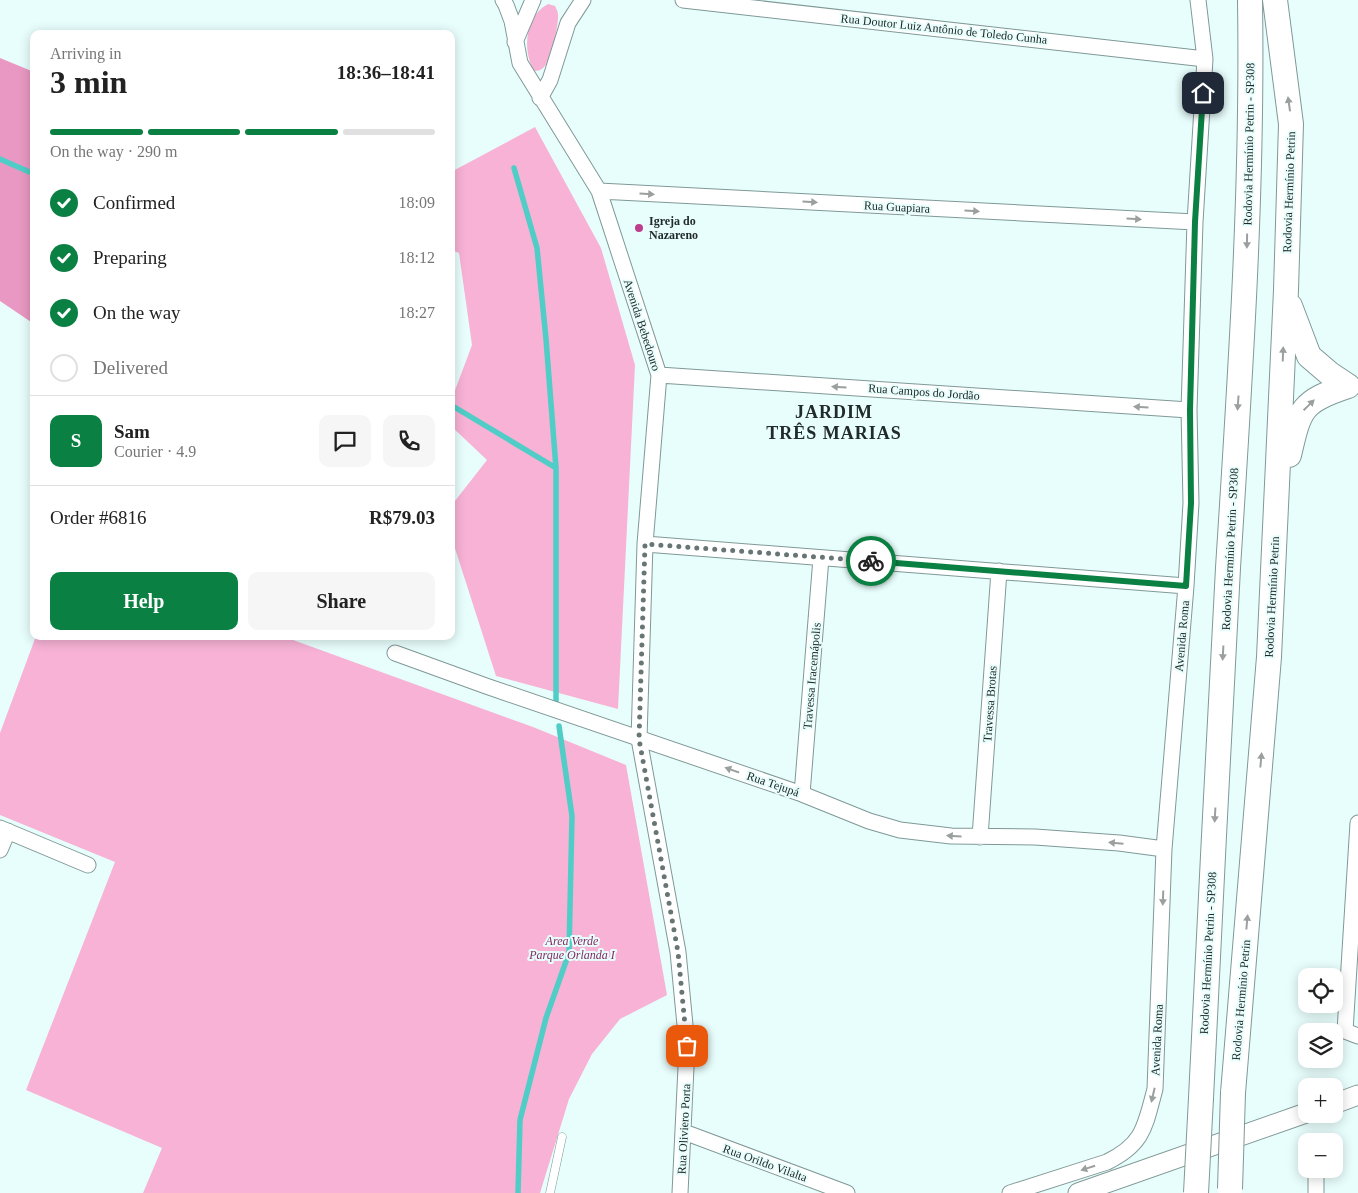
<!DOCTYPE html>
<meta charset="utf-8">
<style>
:root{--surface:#fff;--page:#f6f6f6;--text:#222;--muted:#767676;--line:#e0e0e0;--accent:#0b8043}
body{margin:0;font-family:"Times New Roman",serif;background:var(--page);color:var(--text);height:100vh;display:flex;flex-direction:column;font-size:19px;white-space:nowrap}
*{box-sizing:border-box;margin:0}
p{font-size:16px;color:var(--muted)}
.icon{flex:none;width:28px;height:28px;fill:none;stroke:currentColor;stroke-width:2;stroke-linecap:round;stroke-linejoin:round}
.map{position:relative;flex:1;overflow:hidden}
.panel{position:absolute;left:30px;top:30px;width:425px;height:610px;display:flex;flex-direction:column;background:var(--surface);border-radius:10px;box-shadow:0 2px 12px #0003}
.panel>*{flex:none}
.buttons{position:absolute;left:1298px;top:968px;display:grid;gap:10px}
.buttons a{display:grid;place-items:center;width:45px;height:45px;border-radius:10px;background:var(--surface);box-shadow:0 2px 12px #0003;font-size:25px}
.pin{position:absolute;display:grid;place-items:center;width:42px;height:42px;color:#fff;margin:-21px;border-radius:10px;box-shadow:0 2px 8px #0006}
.courier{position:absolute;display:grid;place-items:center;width:50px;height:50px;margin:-25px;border:4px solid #0b8043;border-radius:50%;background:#fff;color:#222;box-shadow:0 1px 6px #0007}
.headline em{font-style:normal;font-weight:700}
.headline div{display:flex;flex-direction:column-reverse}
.headline{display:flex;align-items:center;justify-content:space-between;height:85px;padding:0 20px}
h1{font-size:32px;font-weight:700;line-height:38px}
.bar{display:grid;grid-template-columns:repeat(4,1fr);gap:8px 5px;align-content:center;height:60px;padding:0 20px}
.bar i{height:6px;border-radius:4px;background:var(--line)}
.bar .active{background:var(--accent)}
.bar p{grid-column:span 4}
.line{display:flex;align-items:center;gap:12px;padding:0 20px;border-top:1px solid var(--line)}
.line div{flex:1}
.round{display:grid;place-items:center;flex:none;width:52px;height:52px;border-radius:10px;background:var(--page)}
ol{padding:0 20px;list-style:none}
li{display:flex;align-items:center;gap:15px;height:55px}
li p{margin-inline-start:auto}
li .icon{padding:5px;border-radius:50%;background:var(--accent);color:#fff;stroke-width:4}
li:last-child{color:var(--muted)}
li i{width:28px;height:28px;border:2px solid var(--line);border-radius:50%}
.primary-button{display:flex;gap:10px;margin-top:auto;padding:10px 20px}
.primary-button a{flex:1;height:58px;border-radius:10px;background:var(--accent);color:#fff;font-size:20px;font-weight:700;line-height:58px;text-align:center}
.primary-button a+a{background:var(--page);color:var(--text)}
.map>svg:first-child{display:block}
.green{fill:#f7b2d5}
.forest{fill:#e898c2}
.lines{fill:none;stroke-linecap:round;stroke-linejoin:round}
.stream{stroke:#50cdc6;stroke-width:5.5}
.service-casing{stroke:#7f9997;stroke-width:9}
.minor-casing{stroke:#7f9997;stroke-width:17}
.tertiary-casing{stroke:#7f9997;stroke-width:21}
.primary-casing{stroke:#7f9997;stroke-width:26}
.service{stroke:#fff;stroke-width:8}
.minor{stroke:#fff;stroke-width:15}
.tertiary{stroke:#fff;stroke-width:19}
.primary{stroke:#fff;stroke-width:24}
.primary-bridge-casing{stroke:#7f9997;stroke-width:26;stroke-linecap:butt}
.primary-bridge{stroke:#fff;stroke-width:24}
.oneway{fill:#9ba09f}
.done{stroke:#677574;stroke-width:5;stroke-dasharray:0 9}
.route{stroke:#0b8043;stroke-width:6}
.poi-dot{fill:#bd3e8b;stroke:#e8fefc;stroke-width:2}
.labels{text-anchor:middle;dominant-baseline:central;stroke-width:4;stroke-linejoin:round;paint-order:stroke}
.street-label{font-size:12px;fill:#212b2a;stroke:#e8fefc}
.poi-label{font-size:12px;font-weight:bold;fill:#212b2a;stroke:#e8fefc;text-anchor:start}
.park-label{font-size:12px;font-style:italic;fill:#862a62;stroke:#e8fefc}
.district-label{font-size:18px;font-weight:bold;letter-spacing:1px;fill:#212b2a;stroke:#e8fefc}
</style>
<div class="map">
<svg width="1358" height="1193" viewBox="0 0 1358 1193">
<rect width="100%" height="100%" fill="#e8fefc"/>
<path class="green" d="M548,4L555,6C556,8 558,12 558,14C559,24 551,60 544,67C541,70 538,71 534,71C522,50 525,16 548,4Z
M535,127L601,248L635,365L618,709L496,676L451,536V506L487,460L451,426V401L472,345L459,253L451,250V172Z
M36,636H282L533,727L626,765L667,995L620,1019L592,1054L569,1099L540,1193H143L162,1148L26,1090L115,862L0,815V733Z"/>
<path class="forest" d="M0,58L34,72V324L0,301Z"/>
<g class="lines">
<path class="stream" d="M0,159L34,174
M514,168L537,248L546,339L556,468V709
M451,405L556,468
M518,1193L520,1120L546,1018L569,953L572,816L559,726"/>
<g class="service-casing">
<path id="service" d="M550,1193L562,1137"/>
</g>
<g class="minor-casing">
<path id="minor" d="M503,0L506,5L512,21L520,63L599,191L659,375L645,544L639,739L678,952L687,1046L680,1193
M683,0L1205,59
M515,42L533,0
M540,98L550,80L568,23L583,0
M599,191L1195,222
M659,375L1189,410
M645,544L1186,586
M395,653L486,686L802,794L869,821L900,830L951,836L1035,837L1119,843L1164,849
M802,794L821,558
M1358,823L1345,1031L1358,1036
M0,828L88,865
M980,837L999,571
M0,850L8,831
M684,1132L847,1193
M1010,1193L1107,1162C1144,1144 1145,1126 1155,1089L1164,849L1186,586L1191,503L1189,410L1195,222L1205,59L1198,0
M1316,1193V1173"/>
</g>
<g class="tertiary-casing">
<path id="tertiary" d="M1334,1104L1358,1095
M1078,1193L1306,1113"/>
</g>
<g class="primary-casing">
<path id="primary" d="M1290,306L1309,356L1330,374L1348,386
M1289,455C1300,408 1301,402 1348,386
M1233,1093L1269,657L1286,290L1291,124L1275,0
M1201,1098C1210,921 1218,745 1228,568C1240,379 1253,190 1250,0"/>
</g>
<use href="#service" class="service"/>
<use href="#minor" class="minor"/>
<use href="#tertiary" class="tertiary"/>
<use href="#primary" class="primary"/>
<g class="primary-bridge-casing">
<path id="primary-bridge" d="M1230,1189L1233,1093
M1196,1193L1201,1098"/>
</g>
<use href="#primary-bridge" class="primary-bridge"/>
</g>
<defs><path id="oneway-solid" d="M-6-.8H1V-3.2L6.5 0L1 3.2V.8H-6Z" transform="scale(1.25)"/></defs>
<g class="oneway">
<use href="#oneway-solid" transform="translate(1289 104) rotate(-98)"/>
<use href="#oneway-solid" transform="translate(647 194) rotate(3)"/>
<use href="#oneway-solid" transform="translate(810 202) rotate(3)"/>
<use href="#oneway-solid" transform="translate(972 211) rotate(3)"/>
<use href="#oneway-solid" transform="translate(1134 219) rotate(3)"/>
<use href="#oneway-solid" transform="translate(1247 241) rotate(91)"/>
<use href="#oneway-solid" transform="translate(1283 354) rotate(-88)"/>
<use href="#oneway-solid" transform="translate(839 387) rotate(-176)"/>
<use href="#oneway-solid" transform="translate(1238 403) rotate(94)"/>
<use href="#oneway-solid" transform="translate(1309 405) rotate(-44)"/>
<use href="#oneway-solid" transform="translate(1141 407) rotate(-176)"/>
<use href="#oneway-solid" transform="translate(1223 653) rotate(93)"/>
<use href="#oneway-solid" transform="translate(1261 760) rotate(-85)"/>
<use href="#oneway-solid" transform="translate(732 770) rotate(-161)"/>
<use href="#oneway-solid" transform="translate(1215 815) rotate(93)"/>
<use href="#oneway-solid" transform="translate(954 836) rotate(-177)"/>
<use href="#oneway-solid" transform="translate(1116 843) rotate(-175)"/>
<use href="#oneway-solid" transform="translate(1163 898) rotate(92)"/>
<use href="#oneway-solid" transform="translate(1247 922) rotate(-85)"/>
<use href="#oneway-solid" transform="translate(1153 1095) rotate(103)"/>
<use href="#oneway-solid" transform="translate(1088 1168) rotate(162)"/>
</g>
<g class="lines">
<path class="done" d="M687,1046L678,952L639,739L645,544L871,561"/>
<path class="route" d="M871,561L1186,586L1191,503L1190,410L1195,222L1203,93"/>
</g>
<circle class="poi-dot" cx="639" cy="228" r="5"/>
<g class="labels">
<g class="street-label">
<text transform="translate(944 29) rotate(6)">Rua Doutor Luiz Antônio de Toledo Cunha</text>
<text transform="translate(1249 144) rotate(-89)">Rodovia Hermínio Petrin - SP308</text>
<text transform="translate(1289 192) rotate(-88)">Rodovia Hermínio Petrin</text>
<text transform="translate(897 207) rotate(3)">Rua Guapiara</text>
<text transform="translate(642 325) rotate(72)">Avenida Bebedouro</text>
<text transform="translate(924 392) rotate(4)">Rua Campos do Jordão</text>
<text transform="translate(1230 549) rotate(-87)">Rodovia Hermínio Petrin - SP308</text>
<text transform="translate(1272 597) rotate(-87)">Rodovia Hermínio Petrin</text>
<text transform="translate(1182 636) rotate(-85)">Avenida Roma</text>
<text transform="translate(812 676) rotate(-85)">Travessa Iracemápolis</text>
<text transform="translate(990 704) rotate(-86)">Travessa Brotas</text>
<text transform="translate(773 784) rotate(19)">Rua Tejupá</text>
<text transform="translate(1208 953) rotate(-87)">Rodovia Hermínio Petrin - SP308</text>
<text transform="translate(1241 1000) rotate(-85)">Rodovia Hermínio Petrin</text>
<text transform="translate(1157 1040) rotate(-87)">Avenida Roma</text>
<text transform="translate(684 1129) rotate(-87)">Rua Oliviero Porta</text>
<text transform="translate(765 1163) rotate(20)">Rua Orildo Vilalta</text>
</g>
<g class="poi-label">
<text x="649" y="221">Igreja do<tspan x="649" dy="14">Nazareno</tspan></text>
</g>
<g class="park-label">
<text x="572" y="941">Area Verde<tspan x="572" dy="14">Parque Orlanda I</tspan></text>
</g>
<g class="district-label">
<text x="834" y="412">JARDIM<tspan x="834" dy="21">TRÊS MARIAS</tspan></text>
</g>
</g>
</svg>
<div class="buttons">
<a><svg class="icon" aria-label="locate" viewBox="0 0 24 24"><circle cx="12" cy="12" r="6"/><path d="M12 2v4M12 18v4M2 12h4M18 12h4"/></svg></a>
<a><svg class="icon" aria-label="layers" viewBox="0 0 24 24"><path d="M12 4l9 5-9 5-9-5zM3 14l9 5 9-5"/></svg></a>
<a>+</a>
<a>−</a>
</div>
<div class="pin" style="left:687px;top:1046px;background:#ea580c"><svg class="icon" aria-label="bag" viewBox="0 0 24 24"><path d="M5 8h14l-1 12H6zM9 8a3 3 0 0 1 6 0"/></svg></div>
<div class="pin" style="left:1203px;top:93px;background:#1f2937"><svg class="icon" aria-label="home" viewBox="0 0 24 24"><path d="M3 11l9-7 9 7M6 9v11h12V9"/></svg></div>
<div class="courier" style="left:871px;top:561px"><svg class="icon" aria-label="bike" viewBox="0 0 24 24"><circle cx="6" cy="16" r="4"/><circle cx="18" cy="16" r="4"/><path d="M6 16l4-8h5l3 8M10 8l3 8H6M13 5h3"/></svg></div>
<section class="panel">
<div class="headline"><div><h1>3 min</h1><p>Arriving in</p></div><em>18:36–18:41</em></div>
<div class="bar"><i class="active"></i><i class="active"></i><i class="active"></i><i></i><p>On the way · 290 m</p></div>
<ol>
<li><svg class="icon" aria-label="check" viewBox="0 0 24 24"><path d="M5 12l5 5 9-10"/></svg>Confirmed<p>18:09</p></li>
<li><svg class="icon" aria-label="check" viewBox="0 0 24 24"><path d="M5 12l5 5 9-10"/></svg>Preparing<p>18:12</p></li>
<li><svg class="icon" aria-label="check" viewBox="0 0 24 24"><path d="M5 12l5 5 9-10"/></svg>On the way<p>18:27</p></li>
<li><i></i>Delivered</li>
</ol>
<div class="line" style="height:90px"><b class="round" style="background:var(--accent);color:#fff">S</b><div><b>Sam</b><p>Courier · 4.9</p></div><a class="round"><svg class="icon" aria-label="chat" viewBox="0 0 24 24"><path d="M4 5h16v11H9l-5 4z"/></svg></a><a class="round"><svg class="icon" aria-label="phone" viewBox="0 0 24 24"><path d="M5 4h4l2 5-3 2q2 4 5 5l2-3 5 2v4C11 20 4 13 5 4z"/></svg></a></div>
<div class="line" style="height:65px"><div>Order #6816</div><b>R$79.03</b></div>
<div class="primary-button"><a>Help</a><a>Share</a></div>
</section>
</div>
